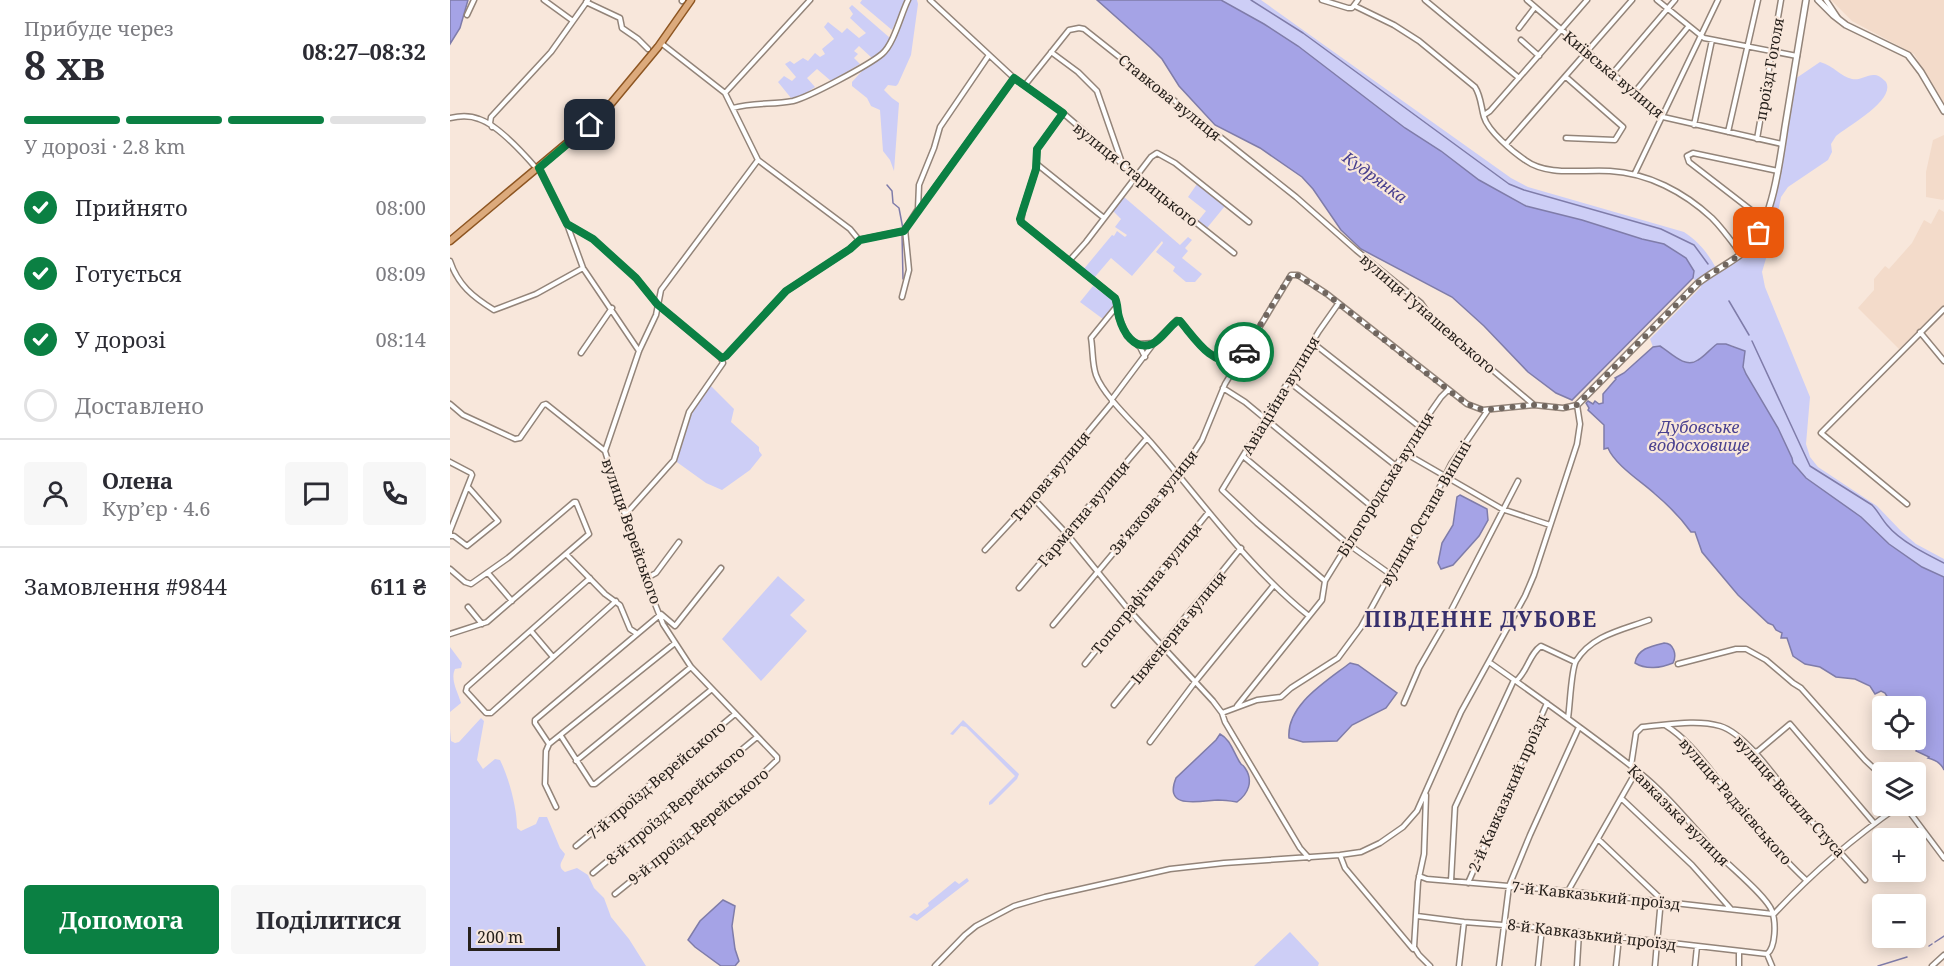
<!DOCTYPE html>
<html lang="uk">
<meta charset="utf-8">
<style>
:root{--surface:#fff;--page:#f7f7f7;--text:#2b2b33;--muted:#7c7c81;--line:#e1e1e2;--accent:#0b8043}
body{margin:0;font-family:"Noto Serif",serif;background:var(--page);color:var(--text);height:100vh;display:flex;flex-direction:column;font-size:22px;white-space:nowrap}
*{box-sizing:border-box;margin:0}
p{font-size:20px;color:var(--muted)}
.icon{flex:none;width:33px;height:33px;fill:none;stroke:currentColor;stroke-width:2;stroke-linecap:round;stroke-linejoin:round}
.map{position:relative;flex:1;overflow:hidden}
.drawer{display:flex;flex-direction:column;background:var(--surface);width:450px}
.drawer>*{flex:none}
.fabs{position:absolute;left:1422px;top:696px;display:grid;gap:12px}
.fabs a{display:grid;place-items:center;width:54px;height:54px;border-radius:6px;background:var(--surface);box-shadow:0 3px 15px #0003;font-size:30px}
.scale{position:absolute;left:18px;bottom:15px;width:92px;box-sizing:border-box;padding-left:6px;border:3px solid #27211c;border-top:0;font-size:16px;line-height:21px;white-space:nowrap;color:#27211c;-webkit-text-stroke:4px #f8e7db;paint-order:stroke}
.pin{position:absolute;display:grid;place-items:center;width:51px;height:51px;color:#fff;margin:-26px;border-radius:12px;box-shadow:0 3px 9px #0006}
.courier{position:absolute;display:grid;place-items:center;width:60px;height:60px;margin:-30px;border:4px solid #0b8043;border-radius:50%;background:#fff;color:#222;box-shadow:0 2px 8px #0007}
.summary em{font-style:normal;font-weight:700}
.summary div{display:flex;flex-direction:column-reverse}
.summary{display:flex;align-items:center;justify-content:space-between;height:102px;padding:0 24px}
h1{font-size:39px;font-weight:700;line-height:45px}
.bar{display:grid;grid-template-columns:repeat(4,1fr);gap:9px 6px;align-content:center;height:72px;padding:0 24px}
.bar i{height:8px;border-radius:4px;background:var(--line)}
.bar .current{background:var(--accent)}
.bar p{grid-column:span 4}
.line{display:flex;align-items:center;gap:15px;padding:0 24px;border-top:2px solid var(--line)}
.line div{flex:1}
.round{display:grid;place-items:center;flex:none;width:63px;height:63px;border-radius:6px;background:var(--page)}
ol{padding:0 24px;list-style:none}
li{display:flex;align-items:center;gap:18px;height:66px}
li p{margin-inline-start:auto}
li .icon{padding:6px;border-radius:50%;background:var(--accent);color:#fff;stroke-width:4}
li:last-child{color:var(--muted)}
li i{width:33px;height:33px;border:3px solid var(--line);border-radius:50%}
.primary-button{display:flex;gap:12px;margin-top:auto;padding:12px 24px}
.primary-button a{flex:1;height:69px;border-radius:6px;background:var(--accent);color:#fff;font-size:24px;font-weight:700;line-height:69px;text-align:center}
.primary-button a+a{background:var(--page);color:var(--text)}
main{display:flex;flex:1;min-height:0}
.map>svg:first-child{display:block}
.built{fill:#f3dbca}
.green{fill:#cdcef6}
.water{fill:#a5a3e6;stroke:#7f7ca9;stroke-width:1.5}
.lines{fill:none;stroke-linecap:round;stroke-linejoin:round}
.stream{stroke:#7f7ca9;stroke-width:1.5}
.street-casing{stroke:#938479;stroke-width:7}
.secondary-casing{stroke:#938479;stroke-width:8}
.primary-casing{stroke:#8e5622;stroke-width:9}
.street{stroke:#fff;stroke-width:4}
.secondary{stroke:#fff;stroke-width:5}
.primary{stroke:#dcaa7c;stroke-width:6}
.done{stroke:#70665f;stroke-width:6;stroke-dasharray:0 10.8}
.route{stroke:#0b8043;stroke-width:8}
.labels{text-anchor:middle;dominant-baseline:central;stroke-width:4.5;stroke-linejoin:round;paint-order:stroke}
.street-label{font-size:15px;fill:#27211c;stroke:#f8e7db}
.water-label{font-size:16px;font-style:italic;fill:#49408f;stroke:#f8e7db}
.district-label{font-size:21px;font-weight:bold;letter-spacing:1.5px;fill:#37306c;stroke:#f8e7db}
</style>
<main>
<section class="drawer">
<div class="summary"><div><h1>8 хв</h1><p>Прибуде через</p></div><em>08:27–08:32</em></div>
<div class="bar"><i class="current"></i><i class="current"></i><i class="current"></i><i></i><p>У дорозі · 2.8 km</p></div>
<ol>
<li><svg class="icon" aria-label="check" viewBox="0 0 24 24"><path d="M5 12l5 5 9-10"/></svg>Прийнято<p>08:00</p></li>
<li><svg class="icon" aria-label="check" viewBox="0 0 24 24"><path d="M5 12l5 5 9-10"/></svg>Готується<p>08:09</p></li>
<li><svg class="icon" aria-label="check" viewBox="0 0 24 24"><path d="M5 12l5 5 9-10"/></svg>У дорозі<p>08:14</p></li>
<li><i></i>Доставлено</li>
</ol>
<div class="line" style="height:108px"><a class="round"><svg class="icon" aria-label="person" viewBox="0 0 24 24"><circle cx="12" cy="8" r="4"/><path d="M4 21q1-7 8-7t8 7"/></svg></a><div><b>Олена</b><p>Кур’єр · 4.6</p></div><a class="round"><svg class="icon" aria-label="chat" viewBox="0 0 24 24"><path d="M4 5h16v11H9l-5 4z"/></svg></a><a class="round"><svg class="icon" aria-label="phone" viewBox="0 0 24 24"><path d="M5 4h4l2 5-3 2q2 4 5 5l2-3 5 2v4C11 20 4 13 5 4z"/></svg></a></div>
<div class="line" style="height:78px"><div>Замовлення #9844</div><b>611 ₴</b></div>
<div class="primary-button"><a>Допомога</a><a>Поділитися</a></div>
</section>
<div class="map">
<svg width="1494" height="966" viewBox="0 0 1494 966">
<rect width="100%" height="100%" fill="#f8e7db"/>
<path class="built" d="M1381,0H1494V105L1464,54L1402,21Z
M1494,135V199L1493,200L1476,197V172L1483,140Z
M1489,209L1494,212V305L1449,349L1408,308L1424,290V279L1435,266L1439,269L1462,243L1474,220L1481,224Z"/>
<path class="green" d="M412,0H456L442,30L410,3Z
M461,0H467L468,4L461,55L448,84L446,86L438,85L434,90L442,98L449,103L444,171L440,160L433,151L430,110L421,106L417,98L402,86V82L413,70L437,51Z
M771,0H811L1061,178L1078,187L1234,232C1249,242 1257,252 1266,268L1298,251L1318,216L1345,79L1370,62C1384,66 1391,77 1402,79C1410,81 1417,74 1425,75C1429,75 1433,79 1436,82C1446,100 1398,126 1386,136L1381,144L1382,152L1378,160L1338,187L1331,197L1325,228L1312,272L1315,287L1360,397L1356,444L1360,457L1368,467L1427,506L1452,532L1466,544L1494,559V577L1472,567L1439,544L1411,517L1356,478L1342,463V458L1328,428L1296,374L1293,367L1294,351L1281,345L1258,351L1247,361L1238,363L1231,361L1210,346L1203,347L1200,339L1251,287L1243,278L1244,275L1214,244L1192,239L1132,220L1076,206L1029,180L991,151L955,128L848,46L814,24Z
M402,5L440,38L432,52L422,58L409,46L404,51L408,54L404,58L410,64L381,81L367,69L357,78L365,87L351,96L341,98L328,82L334,76L342,81L346,77L335,64L340,61L344,64L353,58L358,61L365,53L370,57L375,54L372,49L384,39L374,27L378,22L392,33L397,28L409,38L416,33L400,18L403,14L399,8Z
M747,184L775,206L757,228L748,221L756,211L738,197Z
M674,197L730,245L738,237L742,240L735,248L738,251L732,258L752,274L745,282H736L723,271L725,267L706,252L713,243L712,241L682,276L661,258L644,278L633,270L662,235L664,236L667,231L675,237L677,235L665,227L671,219L663,211Z
M643,286L666,303L653,319L630,302Z
M258,383L284,409L281,422L309,447V451L312,455L300,470L272,490L256,483L224,460L235,421Z
M328,576L355,600L340,615L357,631L311,681L272,639Z
M0,647L12,663L11,668L5,669C0,680 8,692 11,703L0,712Z
M31,718L34,721L27,760L33,769L45,759L50,760C59,778 67,808 67,828L71,831L86,824L89,817H97L110,848L115,854C113,861 106,866 115,872L127,868L138,875L144,888L154,898L161,917L179,939L196,966H0V729L1,741L5,743L9,742Z
M513,720L569,774L567,779L542,804L539,805V802L565,776L516,727L511,726L503,735L500,734Z
M517,878L519,881L467,921L459,917L464,913L467,915L479,906L478,903L505,881L509,884Z
M840,932L869,963L868,966H804Z"/>
<path class="water" d="M0,0H18L10,28L0,44Z
M647,0H771L814,24L848,46L955,128L991,151L1029,180L1076,206L1132,220L1192,239L1214,244L1236,258L1244,271L1243,278L1122,400L1106,393L1078,372L1034,326L1002,297L911,249L891,230L863,189L852,177L810,148L765,125L729,86L712,59L701,48Z
M1267,344H1276L1295,351L1293,367L1296,374L1328,428L1342,458L1343,463L1356,478L1411,517L1439,544L1472,567L1494,577V770C1492,765 1486,760 1478,758L1479,757L1466,751L1469,745L1465,740L1466,706H1444L1442,699L1438,698L1435,693L1431,691L1425,694L1420,686L1405,679L1386,677L1370,667L1355,664L1343,656L1337,638H1331L1332,633L1326,630L1323,625L1318,623L1288,595L1252,552L1245,532H1241C1231,518 1218,505 1205,494C1192,482 1165,465 1158,448L1154,449V425L1138,410L1139,408L1136,403L1138,401L1143,404L1145,401L1149,404L1153,403V394L1166,379L1165,378L1174,373L1203,347L1210,346C1221,353 1235,369 1248,360C1255,356 1260,349 1267,344Z
M1010,495L1037,509L1038,520L1029,536L1003,565L991,569L988,563L992,543L1003,525L1007,497Z
M1214,643C1224,643 1227,655 1223,663C1211,668 1196,670 1185,663C1187,649 1201,646 1214,643Z
M900,663L908,665L947,693L936,708L902,725L887,741L853,742L839,738C836,705 877,681 900,663Z
M770,734C780,739 783,751 789,761C793,768 791,762 795,768C804,781 798,794 787,802C781,801 775,800 768,800C749,801 713,810 726,778L766,740Z
M273,900L285,906L282,926L285,949L289,961L285,966H271L245,947L238,940L250,921Z"/>
<g class="lines">
<path class="stream" d="M801,0L853,33L1059,184L1074,190L1211,229L1244,245L1258,264
M437,185L442,191L443,203L449,208L453,229
M452,234L453,279
M1279,301L1299,335
M1302,341L1360,466L1422,505C1428,511 1431,518 1437,525C1450,541 1476,554 1494,563
M1485,942L1494,936
M1479,946L1482,944
M1428,966L1457,957"/>
<g class="street-casing">
<path id="street" d="M94,0L123,21
M480,0L564,78L613,113L666,159L784,253
M872,0L898,8H902L908,0
M975,0L1069,78
M1077,0L1213,117L1332,144
M1207,0L1254,38L1347,56
M1376,0L1388,18
M232,1L233,0
M136,2L170,18L172,28L188,39L198,49
M905,6L944,25L969,41L1025,87C1031,96 1031,107 1034,117C1038,131 1063,152 1075,160C1098,177 1133,169 1160,171C1198,173 1234,192 1262,218C1273,229 1282,242 1291,254
M17,15L24,0
M1069,28L1085,7
M1071,40L1089,56
M211,43L275,93L308,160L400,229L409,240
M601,52L628,72L647,91L672,163
M1162,74L1225,0
M1116,77L1173,127L1165,140L1116,138
M575,85L619,30L629,28L634,29L846,197L906,250L971,303L980,316L1001,335L1084,405
M275,93L360,0
M1184,93L1238,27
M283,108C303,102 323,105 343,101C359,97 419,65 432,54C444,44 451,14 458,0
M613,113L587,149L586,169L573,209L571,222L665,298L669,318L677,336L690,347L695,357
M1034,115L1040,111L1137,0
M0,118C9,116 19,115 29,119C48,125 74,154 87,169
M1244,125L1262,40
M42,127L40,123L41,117L101,52L138,0
M1278,132L1308,0
M1307,139L1331,0
M1056,144L1182,0
M588,165L654,218
M89,168L117,224L143,239L186,278L207,304L271,358
M1185,173L1268,0
M468,211L564,78
M1314,220L1239,162L1237,156L1243,153L1328,171
M117,224L133,268L189,351
M620,260L636,242L701,157L707,153L725,163L799,222
M0,261C8,285 23,297 44,310L86,294L133,268
M452,297L459,270L455,229
M667,306L641,338C643,349 642,364 646,375C654,397 688,427 704,446C754,504 799,568 859,616
M1470,332L1494,361
M863,343L970,427
M688,344L704,343
M131,353L162,308
M838,381L946,466
M773,388L795,402L921,506
M0,404L13,415L65,439L70,438L93,405L96,404L155,451
M955,453L1052,509L1100,525
M793,456L898,544L940,574
M0,462L21,473L22,475L0,531V536
M583,498L616,533L678,609L763,701L772,713L775,722L850,848L859,858
M1457,504L1371,433L1494,309
M175,515L224,460L239,412L273,363L271,358L276,356L336,291L400,249L409,240L454,231L468,209L469,185L484,148L490,127L539,55
M0,536H4L17,546L48,521L19,488
M535,550L583,498L662,403V399L704,343L727,320L730,321C746,340 760,364 788,362
M116,554L155,594L170,605L180,629L186,633
M0,569L15,582L21,584L58,558L124,502H126L139,534L37,622L0,634
M38,573L62,601
M140,578L17,687L16,691L36,713H41L166,601
M195,579L206,573L229,542
M875,581L807,523L772,490L869,331L888,304
M569,588L697,438
M18,607L32,624
M81,631L103,657
M1039,662C1090,698 1141,734 1190,773C1220,797 1245,830 1272,858C1284,870 1317,897 1322,911C1326,922 1326,947 1317,954
M635,664L758,513
M1228,664L1286,649H1296L1316,660L1343,683L1351,688L1415,760L1432,776
M1066,681C1078,671 1079,654 1091,646L1125,662
M954,703L969,668L992,628L1068,481
M664,705L791,548
M787,706L872,600L875,581L970,427L991,397L998,390
M772,713L807,700L831,697L841,688L888,658L911,627L940,574L967,533L1001,464L1038,410
M1118,718C1120,706 1121,670 1126,661C1142,635 1172,630 1199,620
M1215,725C1241,741 1257,767 1276,789C1301,820 1327,853 1356,880
M111,736L142,784H145L262,689
M700,742L745,682L824,585
M99,744L85,723V720L211,614L225,626L271,568
M1304,752L1308,751L1340,724L1424,823
M126,761L241,667
M1181,766L1186,733L1192,727C1217,725 1246,719 1270,726C1297,734 1329,783 1347,805C1369,830 1393,855 1415,880
M976,795L974,854L968,882L964,947L969,955L980,966
M1171,798L1242,865L1281,909
M1455,806L1494,858
M106,807L95,784L96,751L99,744L225,643
M1148,839L1211,899L1207,943
M126,846L285,714
M890,855L895,868L963,949
M143,873L307,737
M969,876L977,879L1116,891L1323,914
M1001,881L1005,807L1064,680
M1018,883L1097,703
M1118,891L1183,777L1184,769
M165,894L306,780L327,760V757L241,667L213,624L195,579L155,451L189,351L206,315L211,290L308,160
M1324,914C1362,873 1403,838 1449,806
M967,916L1014,922L1092,928L1317,954
M1317,954L1322,966
M485,966L515,935L526,926L564,906L595,897L720,869L774,863L890,855L911,852L930,843L953,827L967,811L1011,712L1075,596L1084,575L1127,444L1130,424L1127,405L1113,408L1084,405L1033,410L1017,404L877,294L848,275H841L775,384L752,440L729,475L603,625
M1009,966L1014,922
M1049,966L1059,886L1080,835L1129,727
M1088,966L1092,928
M1127,966L1129,932
M1166,966L1169,937
M1205,966L1207,942
M1245,966L1247,946
M1289,966V951
M1482,966L1494,955"/>
</g>
<g class="secondary-casing">
<path id="secondary" d="M1368,0L1383,15L1396,25L1458,55L1471,72L1494,111
M1127,405L1248,283C1264,270 1292,258 1303,242C1323,216 1330,160 1335,127C1342,85 1349,43 1356,0"/>
</g>
<g class="primary-casing">
<path id="primary" d="M0,241L154,112L208,47L241,0"/>
</g>
<use href="#street" class="street"/>
<use href="#secondary" class="secondary"/>
<use href="#primary" class="primary"/>
</g>
<g class="lines">
<path class="done" d="M794,352L838,279L845,274L877,294L972,370L1017,404L1033,410L1084,405L1113,408L1127,405L1248,283C1269,267 1295,257 1309,233"/>
<path class="route" d="M140,125L89,168L117,224L143,239L186,278L207,304L272,358L276,356L336,291L400,249L410,240L454,231L564,78L613,113L587,149L586,169L570,219L571,222L665,298C668,304 667,311 669,317C673,332 684,351 702,344C711,340 719,327 727,321H730C747,341 760,364 788,362L794,352"/>
</g>
<g class="labels">
<g class="street-label">
<text transform="translate(1319 69) rotate(-80)">проїзд Гоголя</text>
<text transform="translate(1164 74) rotate(40)">Київська вулиця</text>
<text transform="translate(720 97) rotate(39)">Ставкова вулиця</text>
<text transform="translate(686 174) rotate(39)">вулиця Старицького</text>
<text transform="translate(978 313) rotate(41)">вулиця Гунашевського</text>
<text transform="translate(830 395) rotate(-59)">Авіаційна вулиця</text>
<text transform="translate(600 476) rotate(-50)">Тилова вулиця</text>
<text transform="translate(935 484) rotate(-58)">Білогородська вулиця</text>
<text transform="translate(703 502) rotate(-51)">Звʼязкова вулиця</text>
<text transform="translate(633 513) rotate(-50)">Гарматна вулиця</text>
<text transform="translate(975 513) rotate(-60)">вулиця Остапа Вишні</text>
<text transform="translate(182 531) rotate(71)">вулиця Верейського</text>
<text transform="translate(696 588) rotate(-51)">Топографічна вулиця</text>
<text transform="translate(728 627) rotate(-51)">Інженерна вулиця</text>
<text transform="translate(206 780) rotate(-40)">7-й проїзд Верейського</text>
<text transform="translate(1057 793) rotate(-66)">2-й Кавказький проїзд</text>
<text transform="translate(1340 796) rotate(48)">вулиця Василя Стуса</text>
<text transform="translate(1286 801) rotate(49)">вулиця Радзієвського</text>
<text transform="translate(225 805) rotate(-40)">8-й проїзд Верейського</text>
<text transform="translate(1229 815) rotate(45)">Кавказька вулиця</text>
<text transform="translate(248 826) rotate(-39)">9-й проїзд Верейського</text>
<text transform="translate(1146 895) rotate(6)">7-й Кавказький проїзд</text>
<text transform="translate(1142 934) rotate(7)">8-й Кавказький проїзд</text>
</g>
<g class="water-label">
<text transform="translate(925 177) rotate(36)">Кудрянка</text>
<text x="1249" y="427">Дубовське<tspan x="1249" dy="18">водосховище</tspan></text>
</g>
<g class="district-label">
<text x="1031" y="619">ПІВДЕННЕ ДУБОВЕ</text>
</g>
</g>
</svg>
<div class="fabs">
<a><svg class="icon" aria-label="locate" viewBox="0 0 24 24"><circle cx="12" cy="12" r="6"/><path d="M12 2v4M12 18v4M2 12h4M18 12h4"/></svg></a>
<a><svg class="icon" aria-label="layers" viewBox="0 0 24 24"><path d="M12 4l9 5-9 5-9-5zM3 14l9 5 9-5"/></svg></a>
<a>+</a>
<a>−</a>
</div>
<div class="scale">200 m</div>
<div class="pin" style="left:1309px;top:233px;background:#ea580c"><svg class="icon" aria-label="bag" viewBox="0 0 24 24"><path d="M5 8h14l-1 12H6zM9 8a3 3 0 0 1 6 0"/></svg></div>
<div class="pin" style="left:140px;top:125px;background:#1f2937"><svg class="icon" aria-label="home" viewBox="0 0 24 24"><path d="M3 11l9-7 9 7M6 9v11h12V9"/></svg></div>
<div class="courier" style="left:794px;top:352px"><svg class="icon" aria-label="car" viewBox="0 0 24 24"><path d="M5 17H2v-5l4-1 3-4h7l3 4 3 1v5h-3M9 17h6M6 11h13"/><circle cx="7" cy="17" r="2"/><circle cx="17" cy="17" r="2"/></svg></div>
</div>
</main>
